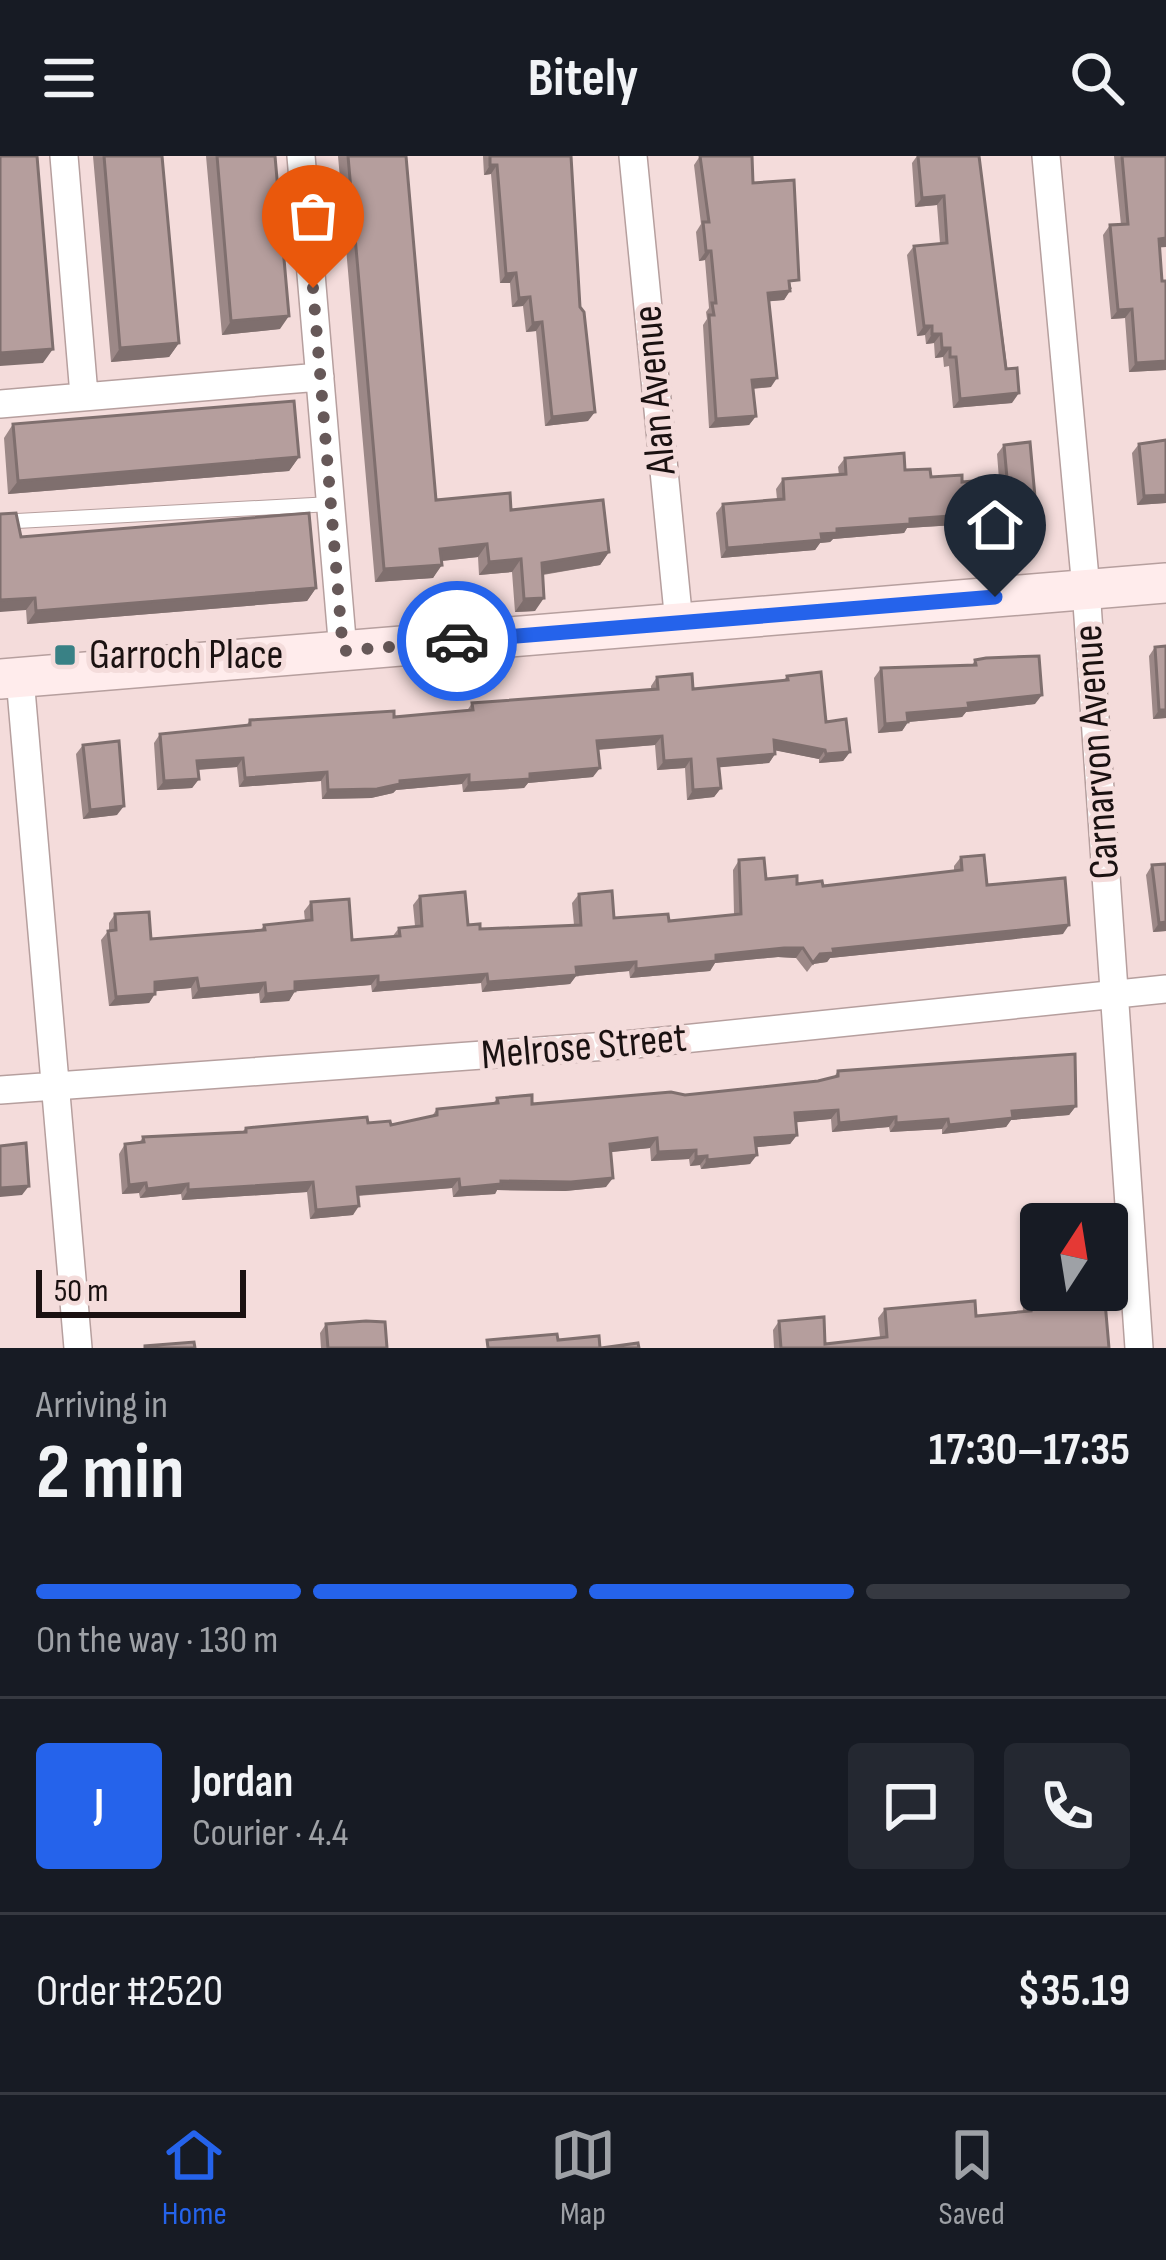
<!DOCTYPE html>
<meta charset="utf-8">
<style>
:root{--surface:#171b24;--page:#242831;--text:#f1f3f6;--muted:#9ea1a6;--line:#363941;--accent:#2563eb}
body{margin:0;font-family:"Sofia Sans Condensed",sans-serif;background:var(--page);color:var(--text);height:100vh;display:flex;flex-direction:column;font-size:45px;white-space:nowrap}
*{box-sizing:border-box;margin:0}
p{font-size:39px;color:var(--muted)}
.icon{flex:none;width:66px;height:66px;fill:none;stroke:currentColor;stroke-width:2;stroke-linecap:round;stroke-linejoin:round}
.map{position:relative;height:1192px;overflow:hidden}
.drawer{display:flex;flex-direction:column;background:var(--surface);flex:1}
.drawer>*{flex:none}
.needle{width:78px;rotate:12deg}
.fabs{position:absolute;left:1020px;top:1047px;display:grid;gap:24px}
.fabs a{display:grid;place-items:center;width:108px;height:108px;border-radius:12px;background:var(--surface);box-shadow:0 3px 9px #0004;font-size:60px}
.scale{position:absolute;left:36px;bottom:30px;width:210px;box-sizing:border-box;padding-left:12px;border:6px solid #1a1111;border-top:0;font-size:33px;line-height:42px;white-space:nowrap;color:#1a1111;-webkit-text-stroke:9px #f4dcdb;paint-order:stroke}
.pin{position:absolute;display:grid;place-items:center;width:102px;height:102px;color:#fff;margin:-123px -51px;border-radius:50% 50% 50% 0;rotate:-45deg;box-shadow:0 0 12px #0007}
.pin .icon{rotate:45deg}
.courier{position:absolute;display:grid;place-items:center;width:120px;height:120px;margin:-60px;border:9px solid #2563eb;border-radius:50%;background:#fff;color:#222;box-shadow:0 3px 15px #0007}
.summary em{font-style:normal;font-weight:700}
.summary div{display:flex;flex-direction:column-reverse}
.summary{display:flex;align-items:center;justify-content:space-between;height:204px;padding:0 36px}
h1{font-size:78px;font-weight:700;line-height:90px}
.bar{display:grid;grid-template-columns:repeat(4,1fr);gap:18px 12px;align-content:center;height:144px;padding:0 36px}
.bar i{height:15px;border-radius:9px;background:var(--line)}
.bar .active{background:var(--accent)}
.bar p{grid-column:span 4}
.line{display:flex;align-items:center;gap:30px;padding:0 36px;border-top:3px solid var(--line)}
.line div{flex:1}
.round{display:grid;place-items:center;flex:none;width:126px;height:126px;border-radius:12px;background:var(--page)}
header{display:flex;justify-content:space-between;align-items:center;height:156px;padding:0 36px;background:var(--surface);font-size:54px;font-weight:700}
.tabs{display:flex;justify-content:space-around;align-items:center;height:168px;border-top:3px solid var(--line);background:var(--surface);font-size:33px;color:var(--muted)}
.tabs a{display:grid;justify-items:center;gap:6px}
.tabs .active{color:var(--accent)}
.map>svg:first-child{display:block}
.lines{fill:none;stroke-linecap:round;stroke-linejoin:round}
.lane-casing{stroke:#b69f9e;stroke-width:16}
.street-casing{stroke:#b69f9e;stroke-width:30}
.secondary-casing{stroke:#b69f9e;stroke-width:42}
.lane{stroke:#fff;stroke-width:14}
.street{stroke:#fff;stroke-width:27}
.secondary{stroke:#ffecec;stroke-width:39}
.wall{fill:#9c8887}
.shaded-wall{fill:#7f6f6e}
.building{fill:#b59e9d;stroke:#7f6f6e;stroke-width:3}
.done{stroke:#665858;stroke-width:12;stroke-dasharray:0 21.6}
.route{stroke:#2563eb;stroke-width:15}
.poi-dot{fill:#398185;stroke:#f4dcdb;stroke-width:4.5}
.labels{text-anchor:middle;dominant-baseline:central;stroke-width:10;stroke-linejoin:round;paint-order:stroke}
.street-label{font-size:42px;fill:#1a1111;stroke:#f4dcdb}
.poi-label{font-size:42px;fill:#1a1111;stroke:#f4dcdb;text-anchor:start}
</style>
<header><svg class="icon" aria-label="menu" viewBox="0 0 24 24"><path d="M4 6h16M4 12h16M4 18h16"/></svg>Bitely<svg class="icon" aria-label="search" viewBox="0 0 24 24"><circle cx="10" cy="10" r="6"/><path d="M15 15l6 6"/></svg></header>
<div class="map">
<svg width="1166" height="1192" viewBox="0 0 1166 1192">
<rect width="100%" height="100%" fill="#f4dcdb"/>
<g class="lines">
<g class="lane-casing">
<path id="lane" d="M17,365L331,348"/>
</g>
<g class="street-casing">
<path id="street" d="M64,0L84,239
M301,0L343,495
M633,0L679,467
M1046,0L1086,433L1139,1192
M0,248L320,221
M20,522L78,1192
M0,934L635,888L1166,833"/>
</g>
<g class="secondary-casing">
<path id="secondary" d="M0,523L1166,427"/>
</g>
<use href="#lane" class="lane"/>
<use href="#street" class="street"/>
<use href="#secondary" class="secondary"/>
</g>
<path class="wall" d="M93,0H162L179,187L169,201L111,206Z
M206,0H275L280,173L222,179Z
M338,0H406L436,344L511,354L609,396L600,409L543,419L535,455L515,456L512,416L479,419L478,401L442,405L433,422L375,426Z
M483,0H571L588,265L545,270L536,175L526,176L523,150L512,151L510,127H500L491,18L484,19Z
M700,0L753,27L792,133H790L784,144L769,145L771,231L753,233L756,260L749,269L709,272L703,169L707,163L706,156L709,152L705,104L699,105L696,76L701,68L694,9Z
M917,0H979L1012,247L953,252L949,210L944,211L943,201L935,202L934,187L926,188L925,179L917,180L907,99L914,90L940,87L937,49L915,51L912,7Z
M1114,0H1166V91H1160L1162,125H1166V214L1129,216L1125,162L1111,163L1103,79L1110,69H1121Z
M13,268L299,301L289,315L8,338L4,282Z
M1139,288L1166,347L1137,349L1132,297Z
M1004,289L1036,352L1030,361L1007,363V371L1001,381L972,382L971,368L907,372L904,377L833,383L830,386L820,387L815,394L721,402L716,357L723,348L777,343L776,333L783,323L839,319L838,311L845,302L962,326L999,323L997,298Z
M21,381L316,432L307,445L27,468Z
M1155,491L1166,562L1153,563L1149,500Z
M975,504L1035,548L966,556L962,561L908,566L902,575L878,577L874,522L881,512L972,509Z
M787,520L850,596L843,605L819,607V603L775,594V598L769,607L719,611L721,632L714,641L687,644L685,612L657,614L655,589L598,594L593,621L528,627L524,632L463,636L462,628L396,634L393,637L371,642L322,643L321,625L239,631L237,611L198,614L199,623L192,632L157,634L154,587L160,578L246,570L250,564L394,561L467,555L472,547L651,534V530L657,521L693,533L784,524Z
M83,589L117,659L83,663L76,598Z
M961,701L987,729L1063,778L830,802L827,806L813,808L807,816L796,802L778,801L715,807L710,815L630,822L629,815L576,820L570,828L482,836L481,827L372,836L371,829L295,835L289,845L260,847L259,837L192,843L191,832L155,835L149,847L109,850L101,784L109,774V767L115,758L151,783L260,775L264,769L305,765L304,755L311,746L352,784L392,781L399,772L415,770L413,749L420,740L468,769L480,773L574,769L572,747L579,738L614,762L669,765L734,758L733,714L739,704L766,723L823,730L954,715V710Z
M1166,708V775L1153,776L1146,719L1152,709Z
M838,915L1076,950L1069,959L1011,964L1006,971L942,978V973L890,976L889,971L832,976L831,963L796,966L797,979L790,988L756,991L750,1008L701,1013L700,1009L690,1010L689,1003L651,1005L650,992L610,996L606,1031L565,1035L497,1034L495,1038L453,1041L452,1032L358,1040L353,1059L310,1063L307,1036L182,1044L181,1038L140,1042L139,1037L122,1038L119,998L125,988L139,987L143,981L242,976L246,972L368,967L391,969L432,960L437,953L493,948L497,942L532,948L685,939L818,925L834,921Z
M1026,1103L1109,1192H774L773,1174L779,1165L825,1188L880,1181L878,1162L885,1153L976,1160L1023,1155L1020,1112Z
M326,1168L387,1192H321L320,1177Z"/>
<path class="shaded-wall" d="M490,9H497L491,18L484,19Z
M944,40L937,49L915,51L922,42Z
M1166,82V91L1152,92L1159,83Z
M706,95H711L705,104L699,105Z
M516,117L510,127H500L506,118Z
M790,135L784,144L762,146L768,137Z
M530,141L523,150L512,151L519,142Z
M1132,153L1125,162L1111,163L1118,154Z
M289,160L280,173L222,179L231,165Z
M542,166L536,175L526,176L533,167Z
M924,170H932L925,179L917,180Z
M932,178H941L934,187L926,188Z
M179,187L169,201L111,206L120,192Z
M942,192H950L943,201L935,202Z
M53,193L43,207L0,210V197Z
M1166,205V214L1129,216L1136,207Z
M777,222L771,231L746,233L752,224Z
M1019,237L1012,247L953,252L960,243Z
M595,256L588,265L545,270L552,261Z
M756,260L749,269L709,272L716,263Z
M299,301L289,315L8,338L18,325Z
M1166,339V347L1137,349L1144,340Z
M1036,352L1030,361L1000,364L1006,354Z
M977,358L971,368L907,372L904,377L833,383L830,386L820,387L815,394L721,402L727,392L821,378L837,373L910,363Z
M1007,371L1001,381L972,382L978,373Z
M487,388L478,401L431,406L440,393Z
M609,396L600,409L533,420L542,407Z
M521,403L512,416L479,419L489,406Z
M442,409L433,422L375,426L384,413Z
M316,432L307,445L27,468L36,455Z
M35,442L26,454L0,456V444Z
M544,442L535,455L515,456L524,443Z
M1042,539L1035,548L966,556L962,561L908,566L902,575L878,577L885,568L907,557L968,547Z
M1159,554H1166V562L1153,563Z
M662,580L655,589L591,594L597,585Z
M774,584L825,594L819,603L768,593Z
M850,596L843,605L819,607L826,598Z
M775,598L769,607L712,612L718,603Z
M243,602L237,611L191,614L197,605Z
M691,603L685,612L657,614L664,605Z
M600,612L593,621L528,627L524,632L463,636L469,627L530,618Z
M327,616L321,625L239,631L245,622Z
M469,619L462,628L396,634L393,637L371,642L322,643L328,634Z
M199,623L192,632L157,634L164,625Z
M721,632L714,641L687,644L693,634Z
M124,650L117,659L83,663L90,654Z
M1166,766V775L1153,776L1159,767Z
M1069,769L1063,778L830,802L827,806L813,808L820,798L833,793Z
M784,792H803L796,802L778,801L715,807L710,815L630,822L636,813L716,799Z
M636,806L629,815L576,820L570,828L482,836L488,826L576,811Z
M487,818L481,827L372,836L378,827Z
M378,820L371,829L288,836L295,826Z
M197,822L191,832L148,836L155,826Z
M265,827L259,837L192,843L199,833Z
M295,835L289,845L260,847L266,838Z
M155,838L149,847L109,850L116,841Z
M1076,950L1069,959L1011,964L1006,971L942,978L949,969L1012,955Z
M838,954L831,963L789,967L795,957Z
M896,961L889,971L832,976L839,967Z
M948,963L942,973L890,976L896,967Z
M797,979L790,988L749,992L755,982Z
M657,982L650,992L603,997L610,988Z
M696,994L689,1003L651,1005L658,996Z
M757,999L750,1008L701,1013L707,1004Z
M707,1000L700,1009L690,1010L696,1001Z
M613,1022L606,1031L565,1035L497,1034L495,1038L453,1041L460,1032L501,1025Z
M459,1023L452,1032L351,1040L357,1031Z
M313,1026L307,1036L182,1044L188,1034Z
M146,1027L139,1037L122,1038L129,1029Z
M188,1028L181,1038L140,1042L147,1033Z
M29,1030L22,1039L0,1041V1032Z
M359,1050L353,1059L310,1063L316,1054Z"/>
<path class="building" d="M0,0H37L53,193L0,197Z
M104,0H162L179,187L120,192Z
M217,0H275L289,160L231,165Z
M348,0H406L436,344L510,337L511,354L603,344L609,396L542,407L544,442L524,443L521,403L489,406L487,388L440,393L442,409L384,413Z
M490,0H571L580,151L584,156L595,256L552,261L542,166L533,167L530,141L519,142L516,117L506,118L497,9H490Z
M700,0H752L753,27L794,24L799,124L789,125L790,135L768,137L777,222L752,224L756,260L716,263L709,159H714L712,147H716L711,95H706L703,66H709Z
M918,0H979L1006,213L1017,212L1019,237L960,243L956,201H950V192H942L941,178H932V170H924L914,90L947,87L944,40L922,42Z
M1122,0H1166V82L1159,83L1162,125H1166V205L1136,207L1132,153L1118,154L1110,69L1128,68Z
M294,245L299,301L18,325L13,268Z
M1166,284V339L1144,340L1139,288Z
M1030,286L1036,352L1006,354L1007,371L978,373L977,358L910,363V368L837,373V377L821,378L822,384L727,392L723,348L784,343L783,323L846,318L845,302L904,297L905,314L930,313L931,321L962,319V326L1007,322L1004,289Z
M16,357L21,381L309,357L316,432L36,455L35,442L0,444V358Z
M1166,490V554H1159L1155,491Z
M1039,500L1042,539L968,547L969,552L907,557L908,566L885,568L881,512L976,509L975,504L986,502Z
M821,516L826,566L846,563L850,596L826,598L825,594L774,584L775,598L718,603L721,632L693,634L691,603L664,605L662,580L597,585L600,612L530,618V623L469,627V619L400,625V628L377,633L328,634L327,616L245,622L243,602L197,605L199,623L164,625L160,578L250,569V564L394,555V561L427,558L473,554L472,547L658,533L657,521L692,518L693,533L788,524L787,520Z
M119,585L124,650L90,654L83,589Z
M984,699L987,729L1065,722L1069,769L833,793L834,797L820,798L813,807L803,792H784L716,799V805L636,813V806L576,811L577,819L488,826L487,818L378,827V820L295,826V835L266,838L265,827L199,833L197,822L155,826V838L116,841L108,775L116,774L115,758L149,756L151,783L265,774L264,769L312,764L311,746L349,743L352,784L400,780L399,772L422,770L420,740L465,736L468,769L480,768V773L581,769L579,738L612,735L614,762L668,758L669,765L741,758L739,704L764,702L766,723L797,720V728L822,725L823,730L962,714L961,701Z
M1166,708V766L1159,767L1152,709Z
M1075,898L1076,950L1012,955L1013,962L949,969L948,963L896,967V961L839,967L838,954L795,957L797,979L755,982L757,999L707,1004V1000L696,1001V994L658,996L657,982L610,988L613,1022L571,1026L501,1025V1028L460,1032L459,1023L357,1031L359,1050L316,1054L313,1026L188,1034V1028L147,1033L146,1027L129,1029L125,988L144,986L143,981L246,976V972L367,961L368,967L390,965L391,969L437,959V953L498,947L497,942L532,939V948L671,936L685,939L818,925L838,920V915Z
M26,987L29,1030L0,1032V990Z
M1041,1102V1134H1104L1109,1192H781L779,1165L824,1161L825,1188L887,1181L885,1153L975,1145L976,1160L1031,1155L1026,1103Z
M366,1165L385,1166L387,1192H328L326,1168Z
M557,1178L558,1184L599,1180L600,1192H488L487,1184Z
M194,1186L195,1192H145V1190Z
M638,1187L639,1192H601Z"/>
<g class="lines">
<path class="done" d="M313,132L343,495L457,485"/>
<path class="route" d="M457,485L995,441"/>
</g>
<rect class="poi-dot" x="53" y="487" width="24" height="24" rx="6"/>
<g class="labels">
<g class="street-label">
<text transform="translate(655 234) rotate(-95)">Alan Avenue</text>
<text transform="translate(1097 596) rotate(-94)">Carnarvon Avenue</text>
<text transform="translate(584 891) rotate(-5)">Melrose Street</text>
</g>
<g class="poi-label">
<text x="89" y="499">Garroch Place</text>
</g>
</g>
</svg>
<div class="fabs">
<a><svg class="needle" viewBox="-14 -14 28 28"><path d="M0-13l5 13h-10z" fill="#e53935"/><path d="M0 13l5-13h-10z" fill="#9ea1a6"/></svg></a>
</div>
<div class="scale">50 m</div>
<div class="pin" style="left:313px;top:132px;background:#ea580c"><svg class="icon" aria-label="bag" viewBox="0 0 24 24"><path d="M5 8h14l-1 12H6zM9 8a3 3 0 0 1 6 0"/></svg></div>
<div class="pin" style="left:995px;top:441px;background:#1f2937"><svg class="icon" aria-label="home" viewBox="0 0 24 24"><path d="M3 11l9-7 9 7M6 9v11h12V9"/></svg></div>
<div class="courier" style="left:457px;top:485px"><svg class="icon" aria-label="car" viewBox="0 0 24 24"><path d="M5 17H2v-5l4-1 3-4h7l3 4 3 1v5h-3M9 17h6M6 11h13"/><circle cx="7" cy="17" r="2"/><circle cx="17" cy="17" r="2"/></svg></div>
</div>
<section class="drawer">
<div class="summary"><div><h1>2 min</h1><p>Arriving in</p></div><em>17:30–17:35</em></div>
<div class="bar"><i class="active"></i><i class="active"></i><i class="active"></i><i></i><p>On the way · 130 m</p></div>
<div class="line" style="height:216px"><b class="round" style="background:var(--accent);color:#fff">J</b><div><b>Jordan</b><p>Courier · 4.4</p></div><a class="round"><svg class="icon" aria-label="chat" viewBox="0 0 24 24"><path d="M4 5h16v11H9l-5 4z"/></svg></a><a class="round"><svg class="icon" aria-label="phone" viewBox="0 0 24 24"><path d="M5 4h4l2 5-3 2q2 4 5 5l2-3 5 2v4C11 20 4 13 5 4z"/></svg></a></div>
<div class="line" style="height:156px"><div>Order #2520</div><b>$35.19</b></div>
</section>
<nav class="tabs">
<a class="active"><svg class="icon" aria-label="home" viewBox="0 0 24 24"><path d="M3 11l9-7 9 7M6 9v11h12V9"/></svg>Home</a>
<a><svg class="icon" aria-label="map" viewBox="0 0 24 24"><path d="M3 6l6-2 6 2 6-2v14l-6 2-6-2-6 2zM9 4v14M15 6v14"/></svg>Map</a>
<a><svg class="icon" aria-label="saved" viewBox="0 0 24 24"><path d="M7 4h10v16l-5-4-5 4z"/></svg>Saved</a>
</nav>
